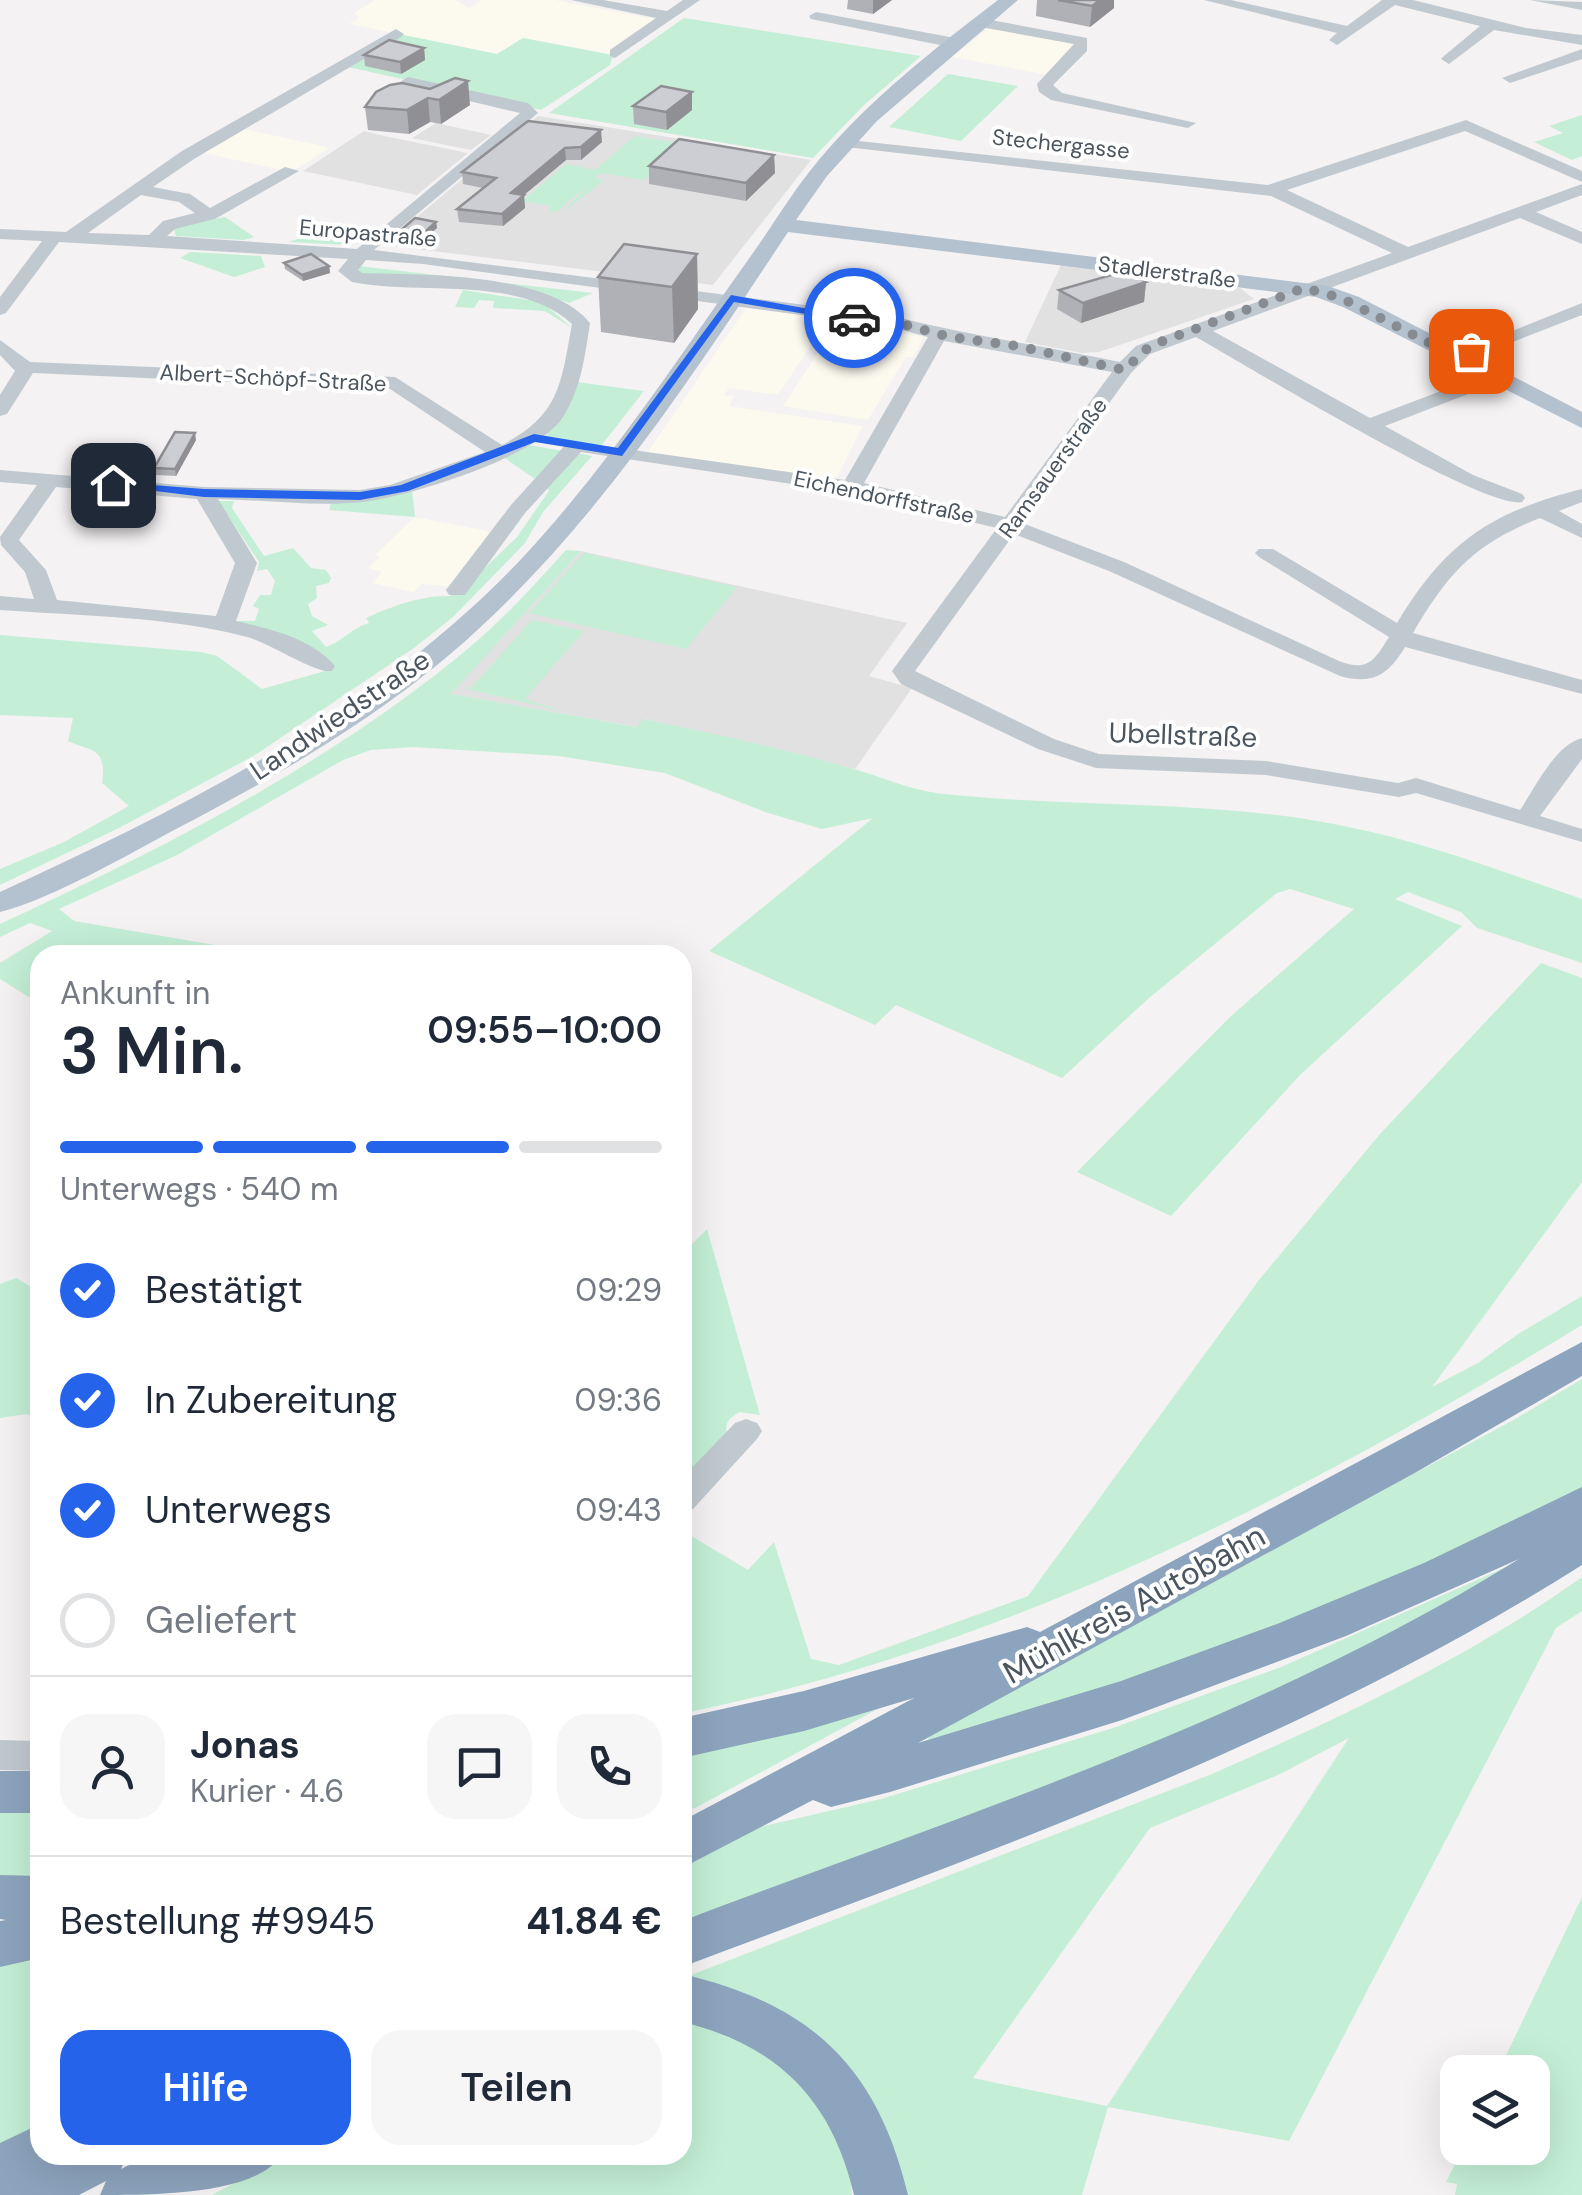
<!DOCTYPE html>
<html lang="de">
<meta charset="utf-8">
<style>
:root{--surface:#fff;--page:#f6f6f7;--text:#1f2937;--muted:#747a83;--line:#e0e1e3;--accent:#2563eb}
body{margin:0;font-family:"DM Sans",sans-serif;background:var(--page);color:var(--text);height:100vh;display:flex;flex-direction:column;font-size:38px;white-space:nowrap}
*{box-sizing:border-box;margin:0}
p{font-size:32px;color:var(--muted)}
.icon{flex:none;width:55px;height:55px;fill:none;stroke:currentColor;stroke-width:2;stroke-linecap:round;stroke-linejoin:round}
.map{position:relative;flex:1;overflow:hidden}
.panel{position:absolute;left:30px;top:945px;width:662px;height:1220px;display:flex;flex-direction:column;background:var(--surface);border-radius:30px;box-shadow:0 10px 40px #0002}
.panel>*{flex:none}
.controls{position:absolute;left:1440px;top:2055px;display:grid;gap:20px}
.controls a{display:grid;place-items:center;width:110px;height:110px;border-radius:20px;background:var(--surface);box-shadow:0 10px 40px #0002;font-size:50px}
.pin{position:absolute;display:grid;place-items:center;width:85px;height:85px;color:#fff;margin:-42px;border-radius:20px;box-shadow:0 5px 15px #0006}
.courier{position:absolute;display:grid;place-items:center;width:100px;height:100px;margin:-50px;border:8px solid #2563eb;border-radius:50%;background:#fff;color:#222;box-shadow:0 2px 12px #0007}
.summary em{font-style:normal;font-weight:600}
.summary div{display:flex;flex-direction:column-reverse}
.summary{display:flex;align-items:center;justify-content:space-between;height:170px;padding:0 30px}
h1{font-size:65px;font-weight:600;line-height:75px}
.bar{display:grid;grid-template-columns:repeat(4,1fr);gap:15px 10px;align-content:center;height:120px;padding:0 30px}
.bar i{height:12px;border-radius:8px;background:var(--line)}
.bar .on{background:var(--accent)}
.bar p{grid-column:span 4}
.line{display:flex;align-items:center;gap:25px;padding:0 30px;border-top:2px solid var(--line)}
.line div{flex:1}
.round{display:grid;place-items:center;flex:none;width:105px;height:105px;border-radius:30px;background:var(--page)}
ol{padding:0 30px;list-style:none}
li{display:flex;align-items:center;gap:30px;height:110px}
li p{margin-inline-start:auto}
li .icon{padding:10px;border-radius:50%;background:var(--accent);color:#fff;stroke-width:4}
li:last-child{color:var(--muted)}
li i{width:55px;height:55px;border:5px solid var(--line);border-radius:50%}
.cta{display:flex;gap:20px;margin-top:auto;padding:20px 30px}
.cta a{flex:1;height:115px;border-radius:30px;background:var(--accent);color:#fff;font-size:40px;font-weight:600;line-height:115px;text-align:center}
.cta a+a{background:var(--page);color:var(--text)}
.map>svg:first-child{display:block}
.commercial{fill:#fcf9ef}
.education{fill:#e2e1e1}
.green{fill:#c4efd6;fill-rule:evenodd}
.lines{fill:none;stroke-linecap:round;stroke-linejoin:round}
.minor{fill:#c1c9d0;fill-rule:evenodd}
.major{fill:#b4c1cf;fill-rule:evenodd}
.highway{fill:#8da4be;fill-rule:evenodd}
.wall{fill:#b0b1b6}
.shaded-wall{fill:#909094}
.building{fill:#cdced4;stroke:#909094;stroke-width:2.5}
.route{fill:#2563eb}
.done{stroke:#868c92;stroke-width:10;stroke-dasharray:0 18}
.labels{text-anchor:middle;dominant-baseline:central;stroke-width:8;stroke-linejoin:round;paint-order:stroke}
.far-street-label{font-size:22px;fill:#4a555f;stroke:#fff}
.street-label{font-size:28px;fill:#4a555f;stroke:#fff}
.near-street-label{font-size:32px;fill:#4a555f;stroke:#fff}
</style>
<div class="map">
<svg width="1582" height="2195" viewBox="0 0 1582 2195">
<rect width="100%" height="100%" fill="#f4f2f2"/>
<path class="commercial" d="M375,0H455L469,8L482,0H555L655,19L609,50L613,55L523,38L497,54L349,24L359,18L354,13Z
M989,28L1078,41L1048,75L952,57Z
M244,129L327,147L328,149L296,169L282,170L203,153Z
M746,308L829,318L778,395L729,388L724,395L734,396L729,406L863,426L835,481L648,452Z
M839,321L924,337L913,357H906L868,420L783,406Z
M415,517L488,531L491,539L454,587L422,584L413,592L372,583L382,572L368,568L380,557L375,555Z"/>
<path class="education" d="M538,116L811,160L713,285L383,245Z
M436,123L491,135L471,150L412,138Z
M364,131L384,136L468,153L417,195L303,171Z
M1061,265L1240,288L1254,299L1099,352L1082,353L1025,342Z
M581,551L907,623L869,676L912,688L855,769L645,719L638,727L450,694Z"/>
<path class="green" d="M684,18L921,56L863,106L813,158L549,113Z
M399,34L497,54L523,38L613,55L610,65L541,110L348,67Z
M948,74L1018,86L961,141L889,127Z
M1582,115V156L1572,160L1534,142L1563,133L1549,126Z
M635,136L685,144L644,180L601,173L595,178L604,180L562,213L591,183L556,212L548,211L551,206L522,201L566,164L595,170Z
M225,217L254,237L244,240L176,236L173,227Z
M334,223L369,231L349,245L288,242L319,233Z
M190,252L261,256L265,267L234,277L180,258Z
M358,266L593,293L569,303L541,294L364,275L355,271Z
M463,290L542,302L572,328L545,311L493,308L494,301L479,300L474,308L455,307Z
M576,382L644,391L601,446L546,436Z
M529,445L563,451L535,479L502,456Z
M577,453L592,456L543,512L525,543L453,617L414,648L255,755L119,828L0,885V869L64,842L129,806L102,783C107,747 92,752 68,741L73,718L0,715V635L201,652L217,656L262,689L325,671L235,621H255L259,609L253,606L260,595H271L275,581L267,569L257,571L259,562L218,501H234L232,508L264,556L293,548L311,568L326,570L331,578L329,583L316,586L317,598L308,604L312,616L328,625L312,631L326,647C343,641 351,628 369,623L366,618C385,609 410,600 431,597C444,595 450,599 462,590L517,537L549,491L547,487Z
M412,490L415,517L329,510L332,500Z
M566,550L581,551L451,694L637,727L644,719C713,734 783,748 850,768C884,777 908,790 944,794C1077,808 1212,799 1344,826C1425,842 1503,872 1582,899V963L1477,928L1461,912L1408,892L1395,899L1462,926L1299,1076L1171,1216L1077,1172L1231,1016L1354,909L1290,889L1277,893L1149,998L1062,1078L896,1005L875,1025L709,951L873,818L822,829L765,812L665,773L559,756L413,747L371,750L343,760L177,855L59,909L74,921L274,955H40V1004L0,979V963L52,931L30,923L0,937V924C164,848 330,764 470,647C505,618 535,584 566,550Z
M584,553L737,587L686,649L529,613Z
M532,620L584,631L525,699L565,712L463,688L472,687Z
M1541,963L1582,978V1182L1432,1387L1478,1363L1518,1334L1582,1296V1325C1303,1495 1005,1649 683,1713V1531L748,1570L774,1542L811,1659L839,1665L1028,1596L1259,1280L1380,1134Z
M707,1229L760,1415L739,1412C724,1422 727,1423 726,1439L683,1488V1253Z
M16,1278L40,1292V1420L26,1414L0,1418V1284Z
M1582,1379V1493L1336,1611L929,1744L928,1736L1517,1418Z
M1540,1552L1284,1692L683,1928L682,1866L742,1831L881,1799L1113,1728L1281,1667Z
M1582,1577V1611L1556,1628L1289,2141L1108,2107L1082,2195H894L874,2123L692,1986L691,1975L1212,1774C1339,1718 1469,1658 1582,1577ZM1349,1738L1107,2106L973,2078L1150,1828L1278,1775Z
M894,1700L695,1808L683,1810V1751Z
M0,1805H40V1884H0Z
M1582,1897V2195H1455L1457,2184L1446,2182L1463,2148H1532V2072H1498Z
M40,1953V2137L0,2159V1965Z
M683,2021C762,2027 849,2114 852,2195H212L287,2155H682Z"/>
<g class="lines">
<path class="minor" d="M571,0H603L667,11L683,0H700L615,58L610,56V50L656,18Z
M1204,0H1231L1347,26L1382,0H1413L1526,28L1582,35V45L1494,30L1449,64L1441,59L1444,56L1480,26L1395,5L1337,45L1329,40L1337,33Z
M1530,0L1582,2V10Z
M816,12L955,38L963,43L955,48L811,19L809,16Z
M980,18L1087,38V51L1053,85L1062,93L1196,123L1188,128L1051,100L1039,92L1037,84L1074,44L975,26L972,23Z
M396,29L404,34L401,37L194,159L153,187L190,194L210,208L285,167L299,171L215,219L175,229L167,236L357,249L520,113L402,85L400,82L408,77L528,103L538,113L374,250L892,316C967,335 1044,346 1120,362L1136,346L1392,253L1271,196L846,147L838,142L840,139L1268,185L1466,120L1582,171V182L1465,131L1287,190L1408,247L1582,184V195L1536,212L1582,232V244L1520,218L1213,331L1370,418L1462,383H1476V391L1385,426L1473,475L1522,494L1525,498L1522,502C1485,511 1244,364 1196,337L1150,354L1131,373L1022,523L1124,562L1339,661C1368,672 1374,661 1389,637L1259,557L1255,553L1259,549H1273L1397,623C1445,543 1490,512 1582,489V502L1559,511L1582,524V538L1540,518C1474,544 1448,573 1413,633L1582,680V694L1405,647C1388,675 1373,685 1340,676L1109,571L1014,534L915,671L1054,739L1099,754L1266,761L1398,783L1416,778L1520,810C1535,788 1555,745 1582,738V759L1540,816L1582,829V842L1416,793L1399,797L1266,775L1096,768L1038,749L901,684L892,671L997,528L838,491L581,452L525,513L465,595H449L446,590L511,505L569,441L845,480L928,337L891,327L423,264L366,260L358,270L362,273C424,275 549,272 590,323C585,356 581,389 563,417C538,457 410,496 363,502C316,507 265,500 218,499L257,563L236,621C270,629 311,638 335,666L332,671C317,675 270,643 247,637C167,616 82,616 0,610V596L34,599L25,572L1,545L0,537L37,485L0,482V470L204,487L360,490L390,485L485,452L390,389L33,373L7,414L0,416V395L15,371L0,355V340L30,362L395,377L502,445C560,415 561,384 572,324C519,274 417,296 352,282L338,271L348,259L59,242L6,313L0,315V297L42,241L0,239V229L66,232L182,151ZM141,195L179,202L195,213L163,221L149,235L88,233ZM944,341L1112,372L1005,517L864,483ZM56,487L197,499L235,563L216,616L57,600L46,570L19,540Z
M1582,49V59L1510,83L1502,78Z
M1582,303V315L1464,361H1450L1448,357Z
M746,1419L757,1423L762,1431L757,1439L693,1509L682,1512V1478L735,1423Z
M0,1740L40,1741V1771L0,1770Z"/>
<path class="major" d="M998,0H1018L877,121L827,176L796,220L1328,286L1359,297L1582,412V428L1343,307L1316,297L788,232C698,368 606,509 487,621C397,707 287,771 178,828C129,854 52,899 0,912V892C189,805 381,709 525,555C609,464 677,360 748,260C772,227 792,192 818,161C870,99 934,49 998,0Z"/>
<path class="highway" d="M1582,1342V1376L1413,1474L918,1743L1121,1681L1277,1624L1424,1563L1582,1487V1565C1302,1742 991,1851 682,1967V1921C967,1813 1259,1720 1519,1559L1346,1636L1122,1720L890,1792L831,1807L813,1800L682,1868V1821L914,1698L804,1731L682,1758V1718L804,1691L1027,1627L1040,1632Z
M0,1771H40V1813H0Z
M0,1875L40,1876V1958L0,1967V1921L6,1920L0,1919Z
M682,1974C811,2004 877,2066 908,2195H854C832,2100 778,2045 682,2022Z
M40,2124V2155H127L121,2169L150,2155H281C257,2195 153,2195 100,2195L106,2181L79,2195H0V2143Z"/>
</g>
<path class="wall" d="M848,0H892L873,14L847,9Z
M1037,0H1114V8L1090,27L1036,16Z
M424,48L425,60L401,74L365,66L364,55Z
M402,83L470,105L441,124L430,122L409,134L368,130L365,107Z
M633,106L692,110L667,130L634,124Z
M528,121L602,142L581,160H566L524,195L525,208L503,226L459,222L457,209L483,188L463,184L462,172Z
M774,155L775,173L746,201L649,184V166Z
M436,222L437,228L417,245L396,241L395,235Z
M697,254L698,309L674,343L601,332L598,277Z
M284,263L329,266L330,273L303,281L285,269Z
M1146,282L1144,302L1081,323L1057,309L1059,290Z
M196,440L176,476L156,475L154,468Z"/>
<path class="shaded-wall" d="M873,0H892L873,14Z
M1100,0H1114V8L1090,27L1092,6Z
M424,48L425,60L401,74L400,62Z
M468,81L470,105L441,124L439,100Z
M692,92V110L667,130L666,112Z
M428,98L430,122L409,134L407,110Z
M601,130L602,142L581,160V147Z
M565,148L566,160L512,205L511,193Z
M774,155L775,173L746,201V183Z
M524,195L525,208L503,226L502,214Z
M436,222L437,228L417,245V239Z
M697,254L698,309L674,343L672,287Z
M329,266L330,273L303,281L302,275Z
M1146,282L1144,302L1081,323L1083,303Z
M195,433L196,440L176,476L175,469Z"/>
<path class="building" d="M1058,0H1100L1092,6Z
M389,40L424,48L400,62L364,55Z
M455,78L468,81L439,100L428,98L407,110L365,107L376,92L390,85L402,83L430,89Z
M661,86L692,92L666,112L633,106Z
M528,121L601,130L581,147L565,148L511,193L524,195L502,214L457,209L496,178L462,172Z
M679,139L774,155L746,183L649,166Z
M415,218L436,222L417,239L395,235Z
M624,244L697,254L672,287L598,277Z
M311,254L329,266L302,275L284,263Z
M1125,271L1146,282L1083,303L1059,290Z
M175,432L195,433L175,469L154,468Z"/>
<path class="route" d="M731,295L859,318L854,322L734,302L622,456L535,442L408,491L360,500L204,497L107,485L113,482L204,489L360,492L401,485L534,434L618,448Z"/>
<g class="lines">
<path class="done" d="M854,318L894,322L950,337L1017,346L1124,370L1150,346L1304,288L1341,298L1457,357L1471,351"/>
</g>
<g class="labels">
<g class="far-street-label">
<text transform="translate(1061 144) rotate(6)">Stechergasse</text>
<text transform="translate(368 233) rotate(5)">Europastraße</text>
<text transform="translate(1167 272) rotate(7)">Stadlerstraße</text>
<text transform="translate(273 378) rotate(3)">Albert-Schöpf-Straße</text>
<text transform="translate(1053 468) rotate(-54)">Ramsauerstraße</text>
<text transform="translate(884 497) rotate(12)">Eichendorffstraße</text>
</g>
<g class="street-label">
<text transform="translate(340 715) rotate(-34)">Landwiedstraße</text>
<text transform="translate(1183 735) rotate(2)">Ubellstraße</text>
</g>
<g class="near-street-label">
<text transform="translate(1134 1604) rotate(-29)">Mühlkreis Autobahn</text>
</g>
</g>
</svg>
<div class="controls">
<a><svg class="icon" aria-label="layers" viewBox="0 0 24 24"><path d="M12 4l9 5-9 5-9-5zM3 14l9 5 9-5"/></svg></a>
</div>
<div class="pin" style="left:1471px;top:351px;background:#ea580c"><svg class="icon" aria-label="bag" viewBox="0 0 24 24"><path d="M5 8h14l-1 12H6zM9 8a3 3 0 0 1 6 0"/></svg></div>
<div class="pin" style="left:113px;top:485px;background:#1f2937"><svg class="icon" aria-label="home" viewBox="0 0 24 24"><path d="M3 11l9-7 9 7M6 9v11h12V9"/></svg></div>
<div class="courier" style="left:854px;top:318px"><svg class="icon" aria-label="car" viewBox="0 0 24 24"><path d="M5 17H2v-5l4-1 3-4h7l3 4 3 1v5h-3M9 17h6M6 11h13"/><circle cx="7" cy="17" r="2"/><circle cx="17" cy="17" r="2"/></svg></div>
<section class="panel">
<div class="summary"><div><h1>3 Min.</h1><p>Ankunft in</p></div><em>09:55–10:00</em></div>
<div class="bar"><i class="on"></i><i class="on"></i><i class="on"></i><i></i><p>Unterwegs · 540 m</p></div>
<ol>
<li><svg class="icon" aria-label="check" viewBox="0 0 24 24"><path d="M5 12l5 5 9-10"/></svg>Bestätigt<p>09:29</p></li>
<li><svg class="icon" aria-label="check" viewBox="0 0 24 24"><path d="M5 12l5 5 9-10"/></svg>In Zubereitung<p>09:36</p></li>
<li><svg class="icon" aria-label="check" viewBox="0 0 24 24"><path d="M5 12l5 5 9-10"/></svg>Unterwegs<p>09:43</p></li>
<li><i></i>Geliefert</li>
</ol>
<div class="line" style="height:180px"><a class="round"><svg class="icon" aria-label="person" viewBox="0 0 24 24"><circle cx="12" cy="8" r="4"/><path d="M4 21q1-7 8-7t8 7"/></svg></a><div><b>Jonas</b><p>Kurier · 4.6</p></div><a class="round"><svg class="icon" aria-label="chat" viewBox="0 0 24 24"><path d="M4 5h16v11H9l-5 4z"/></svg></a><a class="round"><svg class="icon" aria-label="phone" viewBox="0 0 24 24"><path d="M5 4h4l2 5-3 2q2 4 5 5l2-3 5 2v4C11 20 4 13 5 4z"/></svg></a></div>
<div class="line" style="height:130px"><div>Bestellung #9945</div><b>41.84 €</b></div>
<div class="cta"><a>Hilfe</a><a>Teilen</a></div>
</section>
</div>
